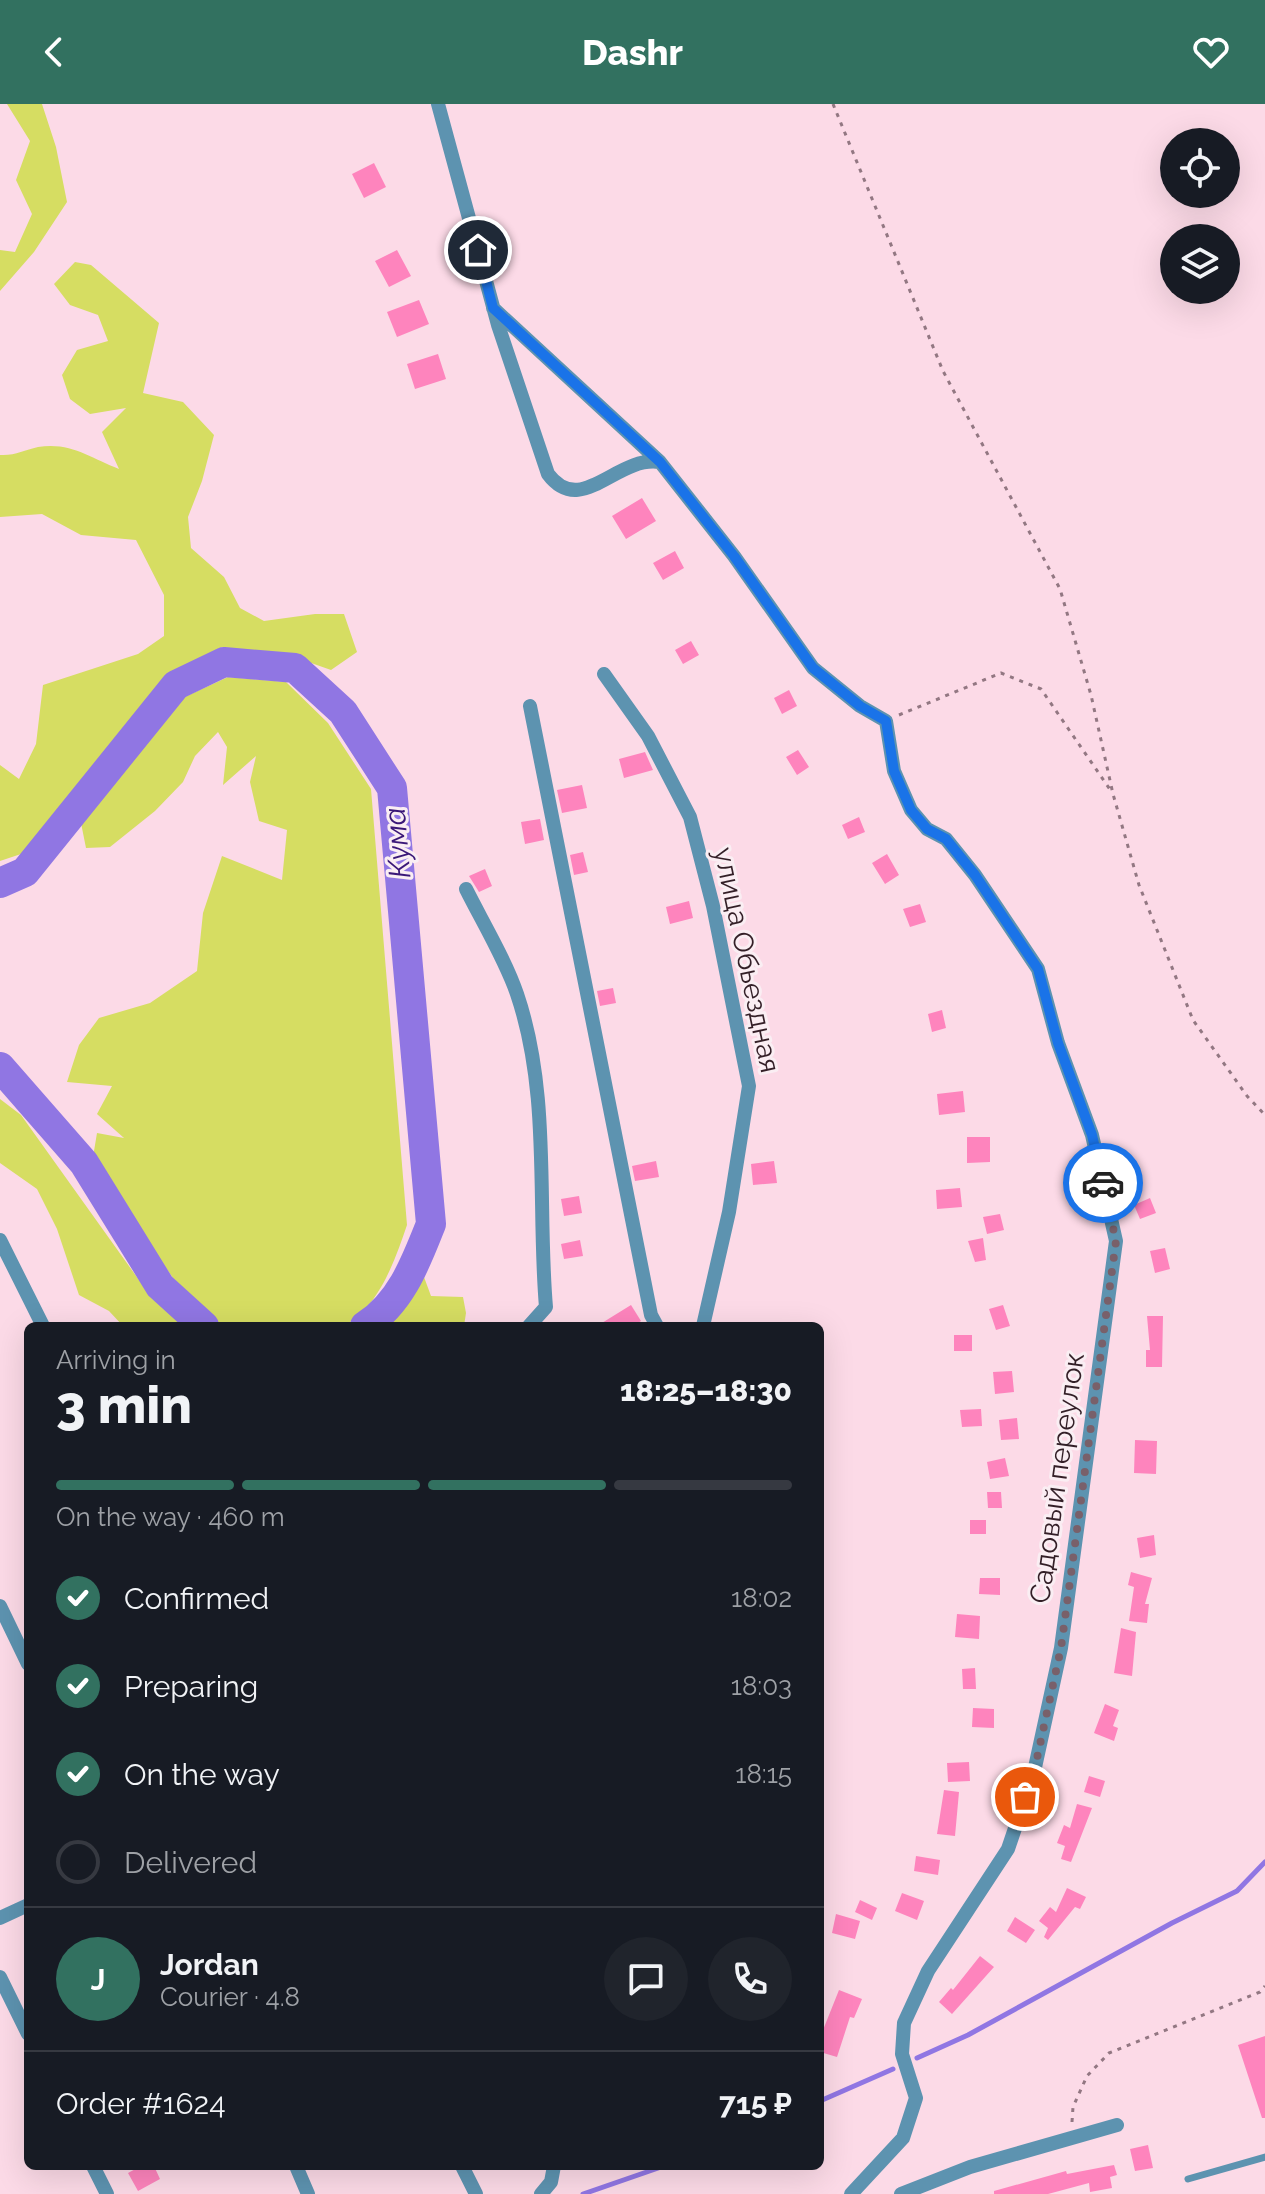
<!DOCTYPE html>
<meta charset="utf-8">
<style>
:root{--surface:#171b24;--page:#20242c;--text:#f1f3f6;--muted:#9ea1a6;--line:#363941;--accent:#327160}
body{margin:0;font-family:Raleway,sans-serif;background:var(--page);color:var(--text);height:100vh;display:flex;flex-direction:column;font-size:30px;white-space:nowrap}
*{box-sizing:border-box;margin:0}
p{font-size:26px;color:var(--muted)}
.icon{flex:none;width:44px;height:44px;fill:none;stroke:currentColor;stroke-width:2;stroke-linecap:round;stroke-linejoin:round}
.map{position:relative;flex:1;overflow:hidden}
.sheet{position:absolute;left:24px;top:1218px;width:800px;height:848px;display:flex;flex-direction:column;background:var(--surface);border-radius:12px;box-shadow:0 8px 32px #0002}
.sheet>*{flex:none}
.buttons{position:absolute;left:1160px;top:24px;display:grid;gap:16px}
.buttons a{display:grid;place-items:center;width:80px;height:80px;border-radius:50%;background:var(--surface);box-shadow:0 8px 32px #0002;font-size:40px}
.pin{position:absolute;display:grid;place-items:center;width:68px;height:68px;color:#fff;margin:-34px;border:4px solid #fff;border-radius:50%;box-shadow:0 2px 8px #0007}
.courier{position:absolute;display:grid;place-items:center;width:80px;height:80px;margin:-40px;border:6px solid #1a73e8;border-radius:50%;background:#fff;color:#222;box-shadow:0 2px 10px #0007}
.headline em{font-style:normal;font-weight:800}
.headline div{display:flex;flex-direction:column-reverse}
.headline{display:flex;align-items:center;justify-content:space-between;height:136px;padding:0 32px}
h1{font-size:52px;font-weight:800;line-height:60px}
.bar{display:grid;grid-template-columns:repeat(4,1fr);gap:12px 8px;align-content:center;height:96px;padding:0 32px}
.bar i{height:10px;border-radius:6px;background:var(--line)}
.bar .current{background:var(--accent)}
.bar p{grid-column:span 4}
.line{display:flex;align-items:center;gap:20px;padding:0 32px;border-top:2px solid var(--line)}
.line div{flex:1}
.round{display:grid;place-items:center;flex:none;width:84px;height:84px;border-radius:42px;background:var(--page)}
ol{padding:0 32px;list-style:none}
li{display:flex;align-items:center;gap:24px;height:88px}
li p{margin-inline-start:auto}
li .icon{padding:8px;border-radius:50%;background:var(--accent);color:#fff;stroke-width:4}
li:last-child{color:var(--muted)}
li i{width:44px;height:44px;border:4px solid var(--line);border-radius:50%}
header{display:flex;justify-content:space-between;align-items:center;height:104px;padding:0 32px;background:var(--accent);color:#fff;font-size:36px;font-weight:800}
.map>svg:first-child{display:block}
.green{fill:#d6dd62}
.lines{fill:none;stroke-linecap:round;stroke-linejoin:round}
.stream{stroke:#9076e3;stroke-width:5}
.river{stroke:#9076e3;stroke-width:30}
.building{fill:#fe84bd}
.path{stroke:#927782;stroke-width:3;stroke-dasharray:4 6;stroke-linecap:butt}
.lane{stroke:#5d93b0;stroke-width:7}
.street{stroke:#5d93b0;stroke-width:14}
.done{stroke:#79606a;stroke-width:8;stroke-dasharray:0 14.4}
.route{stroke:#1a73e8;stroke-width:10}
.labels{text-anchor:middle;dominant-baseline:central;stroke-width:6;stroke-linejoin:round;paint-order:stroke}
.street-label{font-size:28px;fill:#331f27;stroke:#faeef3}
.water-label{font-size:30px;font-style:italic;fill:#3a1778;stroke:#faeef3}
</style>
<header><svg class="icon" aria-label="back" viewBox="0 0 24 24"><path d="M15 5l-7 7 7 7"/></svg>Dashr<svg class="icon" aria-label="heart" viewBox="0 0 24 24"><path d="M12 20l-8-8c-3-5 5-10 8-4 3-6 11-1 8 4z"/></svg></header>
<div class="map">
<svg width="1265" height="2090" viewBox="0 0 1265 2090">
<rect width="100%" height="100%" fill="#fcdae7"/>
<path class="green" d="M7,0H42L56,43L67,98L34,148L0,187V146L15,148L32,110L16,76L30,37Z
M75,158L91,161L159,219L143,289L183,298L214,331L202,377L188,413L191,444L224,473L240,504L264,517L315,510H344L357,548L331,566L297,554L222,543L171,568L24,749L0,757V661L19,675L36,640L43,581L138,550L164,532V491L136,436L81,431L42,410L0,413V351C15,352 24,346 38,343C72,338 90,354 119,365L102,328L126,304L90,310L70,295L62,271L77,246L108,237L98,211L70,201L54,180Z
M228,573L286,578L328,619L371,685L407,1121C395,1156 379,1204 343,1222H222L173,1174L92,1059L97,1029L124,1034L97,1010L112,982L67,978L79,941L99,914L150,899L197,867L203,809L222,752L282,776L287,726L259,717L250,678L256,652L223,681L227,643L218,628L195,652L183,678L155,707L110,743L86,744L81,719L180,595Z
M0,995L21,1011L144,1183L189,1222H123L109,1207L79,1191L57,1125L37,1085L0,1059Z
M424,1173L431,1192L463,1193L466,1209L464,1222H382L412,1192Z"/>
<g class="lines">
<path class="stream" d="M917,1954L968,1931L1172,1819L1237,1787L1265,1758
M820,1997L893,1965
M583,2090L664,2062"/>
<path class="river" d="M0,779L25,768L176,581L224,558L295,564L343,608L392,684L431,1120C416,1158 401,1199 365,1222
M0,963L84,1059L160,1182L204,1222"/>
</g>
<path class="building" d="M374,59L386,83L364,94L352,70Z
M397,146L411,172L389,183L375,157Z
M419,196L429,220L397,233L387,208Z
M438,250L446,275L415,285L407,260Z
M642,394L656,417L626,435L612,412Z
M675,447L684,464L663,476L653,459Z
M691,537L699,551L683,560L675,546Z
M789,586L797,602L782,610L774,594Z
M798,646L809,663L797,671L786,653Z
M645,648L653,666L624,674L619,655Z
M582,681L587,704L562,709L557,686Z
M859,713L865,728L848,735L842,721Z
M540,715L544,736L525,740L521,718Z
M583,748L588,768L574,771L570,751Z
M887,750L899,771L885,780L872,759Z
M485,765L492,782L479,788L469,772Z
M689,797L693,814L670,820L666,803Z
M920,800L926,818L910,823L903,805Z
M613,884L616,899L600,902L597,887Z
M942,906L946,924L932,928L928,910Z
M963,987L965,1008L939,1011L937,990Z
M967,1033H990V1058L967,1059Z
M656,1057L659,1073L635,1077L632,1062Z
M774,1057L777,1079L753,1081L751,1060Z
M960,1084L962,1103L937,1105L936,1086Z
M579,1092L582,1109L564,1112L561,1095Z
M1150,1094L1156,1109L1140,1115L1134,1101Z
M1000,1110L1004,1126L987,1130L983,1113Z
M983,1134L986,1156L975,1158L968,1137Z
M580,1136L583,1152L564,1155L561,1140Z
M1165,1144L1170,1165L1155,1169L1150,1147Z
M631,1201L641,1217L633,1222H597Z
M1003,1201L1010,1222L996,1226L989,1205Z
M1147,1212H1163L1162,1263H1146V1246H1150Z
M954,1231H972V1247H954Z
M1012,1267L1014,1288L995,1290L993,1268Z
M981,1305L982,1322L962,1323L960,1306Z
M1017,1314L1019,1335L1001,1336L999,1316Z
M1135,1336L1157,1337L1156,1370L1134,1369Z
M1005,1354L1009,1372L990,1375L987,1358Z
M987,1388H1001L1002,1404H988Z
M970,1416H986V1430H970Z
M1154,1431L1156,1451L1140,1454L1137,1434Z
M1131,1468L1152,1474L1145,1500H1149L1147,1519L1129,1517L1134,1483L1128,1481Z
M980,1474H1000V1491L979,1490Z
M957,1510L980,1512L979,1535L955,1533Z
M1121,1524L1136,1528L1132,1572L1114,1569Z
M975,1564L976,1585H963L962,1565Z
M1105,1600L1119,1606L1113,1622L1118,1624L1114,1637L1094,1629Z
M973,1604L994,1605V1624L972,1623Z
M969,1658L970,1677L948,1678L947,1659Z
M1089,1672L1105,1677L1100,1693L1084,1688Z
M944,1686L959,1688L955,1732L937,1730Z
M1077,1700L1092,1704L1071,1758L1061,1755L1065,1742L1057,1739L1064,1721L1070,1724Z
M916,1752L940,1756L938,1771L914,1767Z
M1067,1784L1086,1793L1080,1805L1075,1803L1048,1836L1044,1833L1048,1824L1039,1817L1050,1803L1056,1808Z
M902,1789L924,1797L917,1816L895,1807Z
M860,1796L877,1804L872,1816L855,1808Z
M836,1810L860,1817L855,1835L832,1829Z
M1015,1813L1035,1826L1026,1839L1007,1827Z
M980,1852L994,1863L952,1910L939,1898L951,1884L953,1886Z
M839,1886L862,1895L854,1914L850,1913L837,1953L820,1948V1925L823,1926Z
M1265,1932V2014H1262L1238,1941Z
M1148,2041L1153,2064L1135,2067L1130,2045Z
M1114,2061L1117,2071L1110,2073L1112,2084L1090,2088L1089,2079L1048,2090H994V2087L1066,2067L1067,2070Z
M141,2062H154L160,2075L138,2087L128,2069Z"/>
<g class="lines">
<path class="path" d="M833,0L943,267L1060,485L1091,591L1113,690L1139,781L1193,916L1247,992L1265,1011
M899,611L1001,569L1041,585L1111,687
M1072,2018L1073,2003L1087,1972L1109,1949L1260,1888L1265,1882"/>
<path class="lane" d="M1188,2075L1265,2053"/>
<path class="street" d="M438,0L498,221L548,370C581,414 616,352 659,358
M493,204L660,358L734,452L813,564L860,602L886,617L894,667L911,706L927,725L946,735L975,771L1038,865L1058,939L1092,1031L1116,1137L1061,1544L1034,1668L1008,1745L928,1867L904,1919L902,1950L916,1994L903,2034L851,2090
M604,570L648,632L690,713L713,802L749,982L729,1108L703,1222
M530,602L651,1211L657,1222
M466,785C482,817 506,857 517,890C551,990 537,1100 546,1203L529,1222
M0,1136L43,1222
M0,1502L28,1560
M0,1814L28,1801
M0,1873L28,1930
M93,2062L107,2090
M296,2062L308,2090
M462,2062L476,2090
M541,2090L551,2078L554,2062
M901,2090L970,2063L1117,2021"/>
</g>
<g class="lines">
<path class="done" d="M1025,1693L1034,1668L1061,1544L1116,1137L1103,1079"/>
<path class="route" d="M478,146L493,204L660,358L734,452L813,564L860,602L886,617L894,667L911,706L927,725L946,735L975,771L1038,865L1058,939L1092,1031L1103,1079"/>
</g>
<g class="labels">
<g class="street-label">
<text transform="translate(747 856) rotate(78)">улица Обьездная</text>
<text transform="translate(1057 1374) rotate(-82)">Садовый переулок</text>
</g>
<g class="water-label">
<text transform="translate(397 739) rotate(-95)">Кума</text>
</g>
</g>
</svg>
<div class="buttons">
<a><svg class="icon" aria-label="locate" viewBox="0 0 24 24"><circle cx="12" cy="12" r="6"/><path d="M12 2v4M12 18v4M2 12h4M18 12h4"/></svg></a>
<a><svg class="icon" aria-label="layers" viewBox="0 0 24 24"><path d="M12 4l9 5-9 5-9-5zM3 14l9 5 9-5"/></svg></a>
</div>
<div class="pin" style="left:1025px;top:1693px;background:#ea580c"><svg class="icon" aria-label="bag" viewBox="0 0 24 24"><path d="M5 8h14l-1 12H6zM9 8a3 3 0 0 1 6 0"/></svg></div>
<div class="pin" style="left:478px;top:146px;background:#1f2937"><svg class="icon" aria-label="home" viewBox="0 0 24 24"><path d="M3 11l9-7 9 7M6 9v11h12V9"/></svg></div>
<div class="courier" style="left:1103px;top:1079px"><svg class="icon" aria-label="car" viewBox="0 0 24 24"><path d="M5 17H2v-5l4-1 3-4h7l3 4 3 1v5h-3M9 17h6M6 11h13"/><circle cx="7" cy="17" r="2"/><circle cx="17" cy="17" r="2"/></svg></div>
<section class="sheet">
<div class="headline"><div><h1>3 min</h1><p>Arriving in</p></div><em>18:25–18:30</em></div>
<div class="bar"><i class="current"></i><i class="current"></i><i class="current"></i><i></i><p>On the way · 460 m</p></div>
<ol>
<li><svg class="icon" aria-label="check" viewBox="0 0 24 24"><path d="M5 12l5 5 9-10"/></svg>Confirmed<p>18:02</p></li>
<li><svg class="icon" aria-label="check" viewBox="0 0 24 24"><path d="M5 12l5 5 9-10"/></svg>Preparing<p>18:03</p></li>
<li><svg class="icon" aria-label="check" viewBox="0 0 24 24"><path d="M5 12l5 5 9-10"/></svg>On the way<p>18:15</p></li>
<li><i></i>Delivered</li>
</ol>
<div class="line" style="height:144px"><b class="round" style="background:var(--accent);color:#fff">J</b><div><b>Jordan</b><p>Courier · 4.8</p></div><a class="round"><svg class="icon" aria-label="chat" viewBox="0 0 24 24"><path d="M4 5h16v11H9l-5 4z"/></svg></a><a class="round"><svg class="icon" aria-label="phone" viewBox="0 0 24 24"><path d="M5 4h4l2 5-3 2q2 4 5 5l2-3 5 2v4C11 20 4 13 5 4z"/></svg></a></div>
<div class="line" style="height:104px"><div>Order #1624</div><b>715 ₽</b></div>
</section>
</div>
